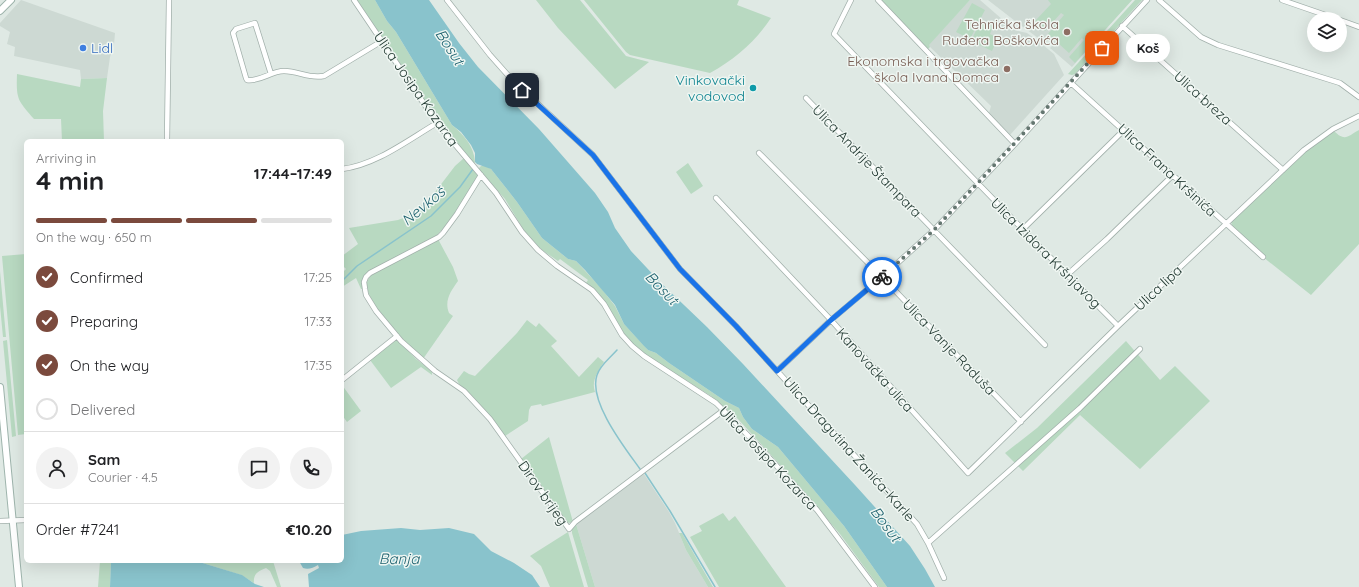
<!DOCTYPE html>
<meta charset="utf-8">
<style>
:root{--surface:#fff;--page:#f2f2f2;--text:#202124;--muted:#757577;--line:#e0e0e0;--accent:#7b4a3d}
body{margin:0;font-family:Quicksand,sans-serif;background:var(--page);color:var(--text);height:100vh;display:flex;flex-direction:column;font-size:15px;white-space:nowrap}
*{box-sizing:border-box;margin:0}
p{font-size:13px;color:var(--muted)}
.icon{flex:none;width:22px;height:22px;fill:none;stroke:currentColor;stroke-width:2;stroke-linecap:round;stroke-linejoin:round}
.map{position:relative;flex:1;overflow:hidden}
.drawer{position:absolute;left:24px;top:139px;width:320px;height:424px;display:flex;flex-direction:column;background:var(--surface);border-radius:6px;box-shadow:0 4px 16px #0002}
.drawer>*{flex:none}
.fabs{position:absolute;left:1307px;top:12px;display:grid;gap:8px}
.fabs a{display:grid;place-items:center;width:40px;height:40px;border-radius:50%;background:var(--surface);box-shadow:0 4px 16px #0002;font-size:20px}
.pin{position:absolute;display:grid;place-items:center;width:34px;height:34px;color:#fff;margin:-17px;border-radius:8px;box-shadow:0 2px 6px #0006}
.courier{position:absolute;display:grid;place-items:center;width:40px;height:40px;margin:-20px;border:3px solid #1a73e8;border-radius:50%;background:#fff;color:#222;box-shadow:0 1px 5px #0007}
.bubble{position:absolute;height:28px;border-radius:14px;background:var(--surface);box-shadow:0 4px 16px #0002;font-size:13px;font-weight:700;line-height:28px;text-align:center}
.head em{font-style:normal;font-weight:700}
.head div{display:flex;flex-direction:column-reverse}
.head{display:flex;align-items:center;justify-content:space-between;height:68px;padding:0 12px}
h1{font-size:26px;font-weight:700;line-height:30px}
.bar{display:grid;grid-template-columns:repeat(4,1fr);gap:6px 4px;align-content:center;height:48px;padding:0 12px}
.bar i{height:5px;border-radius:3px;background:var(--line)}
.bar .on{background:var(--accent)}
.bar p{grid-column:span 4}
.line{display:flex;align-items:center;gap:10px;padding:0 12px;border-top:1px solid var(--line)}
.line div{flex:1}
.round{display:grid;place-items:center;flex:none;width:42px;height:42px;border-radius:21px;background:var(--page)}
ol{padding:0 12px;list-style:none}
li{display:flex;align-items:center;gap:12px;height:44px}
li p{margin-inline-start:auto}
li .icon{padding:4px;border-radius:50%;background:var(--accent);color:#fff;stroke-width:4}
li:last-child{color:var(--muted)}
li i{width:22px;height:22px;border:2px solid var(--line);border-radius:50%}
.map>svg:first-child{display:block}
.built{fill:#cdd9d3}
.green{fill:#b8d9c1}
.water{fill:#89c3cc}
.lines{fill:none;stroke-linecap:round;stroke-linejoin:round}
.stream{stroke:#89c3cc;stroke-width:1.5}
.minor-casing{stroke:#a2b0ab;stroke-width:6}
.secondary-casing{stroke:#9eb4ac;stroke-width:8}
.minor{stroke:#fff;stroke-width:4.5}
.secondary{stroke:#fff;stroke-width:6}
.done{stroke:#647670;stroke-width:4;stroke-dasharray:0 7.2}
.route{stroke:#1a73e8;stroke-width:5}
.education-dot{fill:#8d6e63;stroke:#eff6f2;stroke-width:1.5}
.shop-dot{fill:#3f7fe0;stroke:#eff6f2;stroke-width:1.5}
.culture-dot{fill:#0f9aa8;stroke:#eff6f2;stroke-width:1.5}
.labels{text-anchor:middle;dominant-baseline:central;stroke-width:3;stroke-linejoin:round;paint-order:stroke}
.education-label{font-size:14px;fill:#785e54;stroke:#eff6f2;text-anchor:end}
.shop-label{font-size:14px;fill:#366cbe;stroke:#eff6f2;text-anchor:start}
.culture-label{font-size:14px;fill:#0d838f;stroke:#eff6f2;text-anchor:end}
.street-label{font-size:14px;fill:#213831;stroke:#eff6f2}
.water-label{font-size:15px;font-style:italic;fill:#1f6370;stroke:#eff6f2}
</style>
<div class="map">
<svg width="1359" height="587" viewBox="0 0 1359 587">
<rect width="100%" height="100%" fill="#dfe9e4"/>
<path class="built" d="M21,0L115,33L114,45L110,57L107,78L81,79L80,70L14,56L15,47L7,44L10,32L0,26V23Z
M970,0H980L1010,26L1018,31L1027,33L1038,41L1054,54L1064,75L1010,135L989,113L991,106L928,45Z
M988,0H1132L1072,67L1050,48L1054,44L1049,40L1045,43L1019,24Z
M644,474L669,512L675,523L686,550L708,587H595L576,524Z"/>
<path class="green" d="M357,0H375L387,21L396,32L452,125C464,135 474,146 475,162L474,164L447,133L438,120Z
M536,0H580L626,56L649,62L615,89L558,28Z
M584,0H739L737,5L771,18C755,42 735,59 710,73L630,55L626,52Z
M881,0H970L929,45L930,47L928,49Z
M1048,0H1132L1075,63L1069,57L1084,40L1082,38L1069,53L1048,34L1064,15L1061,13L1045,31L1035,21L1051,4Z
M1135,0H1142L1075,74L1072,75L1068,74Z
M972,3L985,10L970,39L956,32Z
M981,20L993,26L990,34L998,38L992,51L971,41Z
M17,74L80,87L81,79L107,78L103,111L104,141H62L61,119H34C18,100 16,100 17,74Z
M1359,130V244L1311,295L1263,257L1233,227L1231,222L1301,155L1330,134L1334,131C1345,142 1348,136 1359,130Z
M464,158L478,176C465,197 453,219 436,236L367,273L363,289H361L356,278L342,287V273L346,269L342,265V256L358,244L349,228L398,220L406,217L429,200L455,166Z
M688,163L703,186L691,194L676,172Z
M484,165L491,169L517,202L542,238L568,259L576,261L601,288L615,306L624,324L648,350L656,353L669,363L725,401L739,408L743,417L752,429L778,447L844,526L887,587H879L840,534L783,468L737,418L711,396L652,359L634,346L623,332L606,303L598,293L586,283L588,280L560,259L558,261L542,250L525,232L505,199L478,169L481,166Z
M438,239L453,267L458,281C451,291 444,300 449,313L453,316L423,359C408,345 368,306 367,286C366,281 370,277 373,273Z
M26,254V434L18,435L2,256Z
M0,271L6,337H3L0,306Z
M527,320L536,327L539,323L557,341L551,346L579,377L598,357L604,362C598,371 591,381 595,392L542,406L541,404L531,406L529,410L528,421L505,436L470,394L459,384L457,380L464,371L469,374L475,376L517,333Z
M397,339L416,359L432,371V375L421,367L391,388L370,360Z
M7,340L16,436L12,437L3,341Z
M1126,341L1160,380L1175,366L1210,401L1140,469L1080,415L1023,471L1005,453L1037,428Z
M342,385L361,411L347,422L342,415Z
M549,437L573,522L569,523L567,522L521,459Z
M723,513L729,521L735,516L786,587H719L690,537L702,531L699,526Z
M576,524L595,587H588L572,533V528Z
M568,532L584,587H550L541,566L530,556Z
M679,533H682L713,587H708L686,550Z
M100,561H111L110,587H98Z
M196,561H273L281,587H277L270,571L266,568C258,571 253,574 254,583L241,575Z"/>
<path class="water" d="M375,0H429L459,43L478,67L539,129L595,193L608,212L615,228L631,251L662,284L707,327L743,364L855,485L910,546L925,569L935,587H887L844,526L778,447L752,429L743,417L739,408L725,401L669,363L656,353L648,350L644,346L624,324L615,305L585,270L576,261L568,259L542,238L517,202L491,169L477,164L475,162V153L471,145L461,132L452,125L396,32L387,21Z
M401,528L420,530L449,528L474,534L491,551L514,563L532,575L540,587H309L308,574L319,568L318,565C313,568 308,570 303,568L299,561H342V535L361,531Z
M111,561H196L242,575L255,584L264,587H110Z"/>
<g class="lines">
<path class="stream" d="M342,281L357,266L431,216L460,187L473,169
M617,350C610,358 600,365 597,375C588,401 625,448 640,469
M645,473L670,511L715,587"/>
<g class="minor-casing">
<path id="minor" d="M354,0L437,123L496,193L522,232L538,250L557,266L592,290L604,304L622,335L632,346L644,356L716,403L729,416L763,451L817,510L875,587
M447,0L490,55L514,82L593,155L680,269L736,326L917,524L928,543L944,578
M851,0L834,34C928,132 1022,230 1118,326
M878,0L1015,144
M1159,0L1201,37L1218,45L1340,83L1359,97
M1282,0L1337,19
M1340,20L1359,27
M1122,26L1283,170
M271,74L255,23L236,29L233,33L246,78L247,80C260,82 271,71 284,71C299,71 308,79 324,76L382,41
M1071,83L1263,257
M806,98L1045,345
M167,141L169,0
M759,153L882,277L1021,422
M342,169C376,165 408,140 437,123
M481,175L457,214L443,233L439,237L370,273L366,277L364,282L365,289L366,295L376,311L401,341L435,371L464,391L490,419L569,529L575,522L724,410
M716,198L831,320L968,473L1118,326L1304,150L1333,129L1359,116
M1023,229L1124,130
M1067,275L1107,239L1173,175
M777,371L831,320L882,277L934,230L1015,144L1147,0
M342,380L397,336
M0,521L26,520
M928,543L1080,408L1140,349"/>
</g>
<g class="secondary-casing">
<path id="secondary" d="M0,11L11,0
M0,387L19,587"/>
</g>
<use href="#minor" class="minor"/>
<use href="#secondary" class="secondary"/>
</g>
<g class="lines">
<path class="done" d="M882,277L934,230L977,184L1102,48"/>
<path class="route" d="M522,90L593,155L680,269L736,326L777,371L831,320L882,277"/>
</g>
<g class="education-dot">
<circle cx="1067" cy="32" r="4"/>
<circle cx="1007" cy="69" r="4"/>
</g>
<circle class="shop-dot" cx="83" cy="48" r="4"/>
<circle class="culture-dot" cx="753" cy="88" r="4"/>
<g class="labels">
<g class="education-label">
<text x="1059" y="24">Tehnička škola<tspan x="1059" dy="16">Ruđera Boškovića</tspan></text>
<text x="999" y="61">Ekonomska i trgovačka<tspan x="999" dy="16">škola Ivana Domca</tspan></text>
</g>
<g class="shop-label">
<text x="91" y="48">Lidl</text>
</g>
<g class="culture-label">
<text x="745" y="80">Vinkovački<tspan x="745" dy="16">vodovod</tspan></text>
</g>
<g class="street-label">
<text transform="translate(416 89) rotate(55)">Ulica Josipa Kozarca</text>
<text transform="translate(1203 98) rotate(42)">Ulica breza</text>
<text transform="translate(867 161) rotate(46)">Ulica Andrije Štampara</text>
<text transform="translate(1167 170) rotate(43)">Ulica Frana Kršinića</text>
<text transform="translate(1046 253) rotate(45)">Ulica Izidora Kršnjavog</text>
<text transform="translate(1158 288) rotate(-43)">Ulica lipa</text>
<text transform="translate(949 347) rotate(46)">Ulica Vanje Raduša</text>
<text transform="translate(875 370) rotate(48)">Kanovačka ulica</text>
<text transform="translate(849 449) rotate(48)">Ulica Dragutina Žanića-Karle</text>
<text transform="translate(768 458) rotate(47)">Ulica Josipa Kozarca</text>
<text transform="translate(543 493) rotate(55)">Dirov brijeg</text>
</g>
<g class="water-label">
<text transform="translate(450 47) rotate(57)">Bosut</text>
<text transform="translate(423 206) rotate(-40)">Nevkoš</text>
<text transform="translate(662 288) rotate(46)">Bosut</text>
<text transform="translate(886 524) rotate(53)">Bosut</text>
<text x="399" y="558">Banja</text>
</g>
</g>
</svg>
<div class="fabs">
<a><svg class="icon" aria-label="layers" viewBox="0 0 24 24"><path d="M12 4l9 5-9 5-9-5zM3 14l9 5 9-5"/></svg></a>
</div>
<div class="pin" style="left:1102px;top:48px;background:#ea580c"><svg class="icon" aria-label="bag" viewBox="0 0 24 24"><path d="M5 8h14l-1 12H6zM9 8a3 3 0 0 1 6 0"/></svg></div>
<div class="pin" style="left:522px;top:90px;background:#1f2937"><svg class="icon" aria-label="home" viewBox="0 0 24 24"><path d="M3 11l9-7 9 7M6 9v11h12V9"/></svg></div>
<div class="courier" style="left:882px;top:277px"><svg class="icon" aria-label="bike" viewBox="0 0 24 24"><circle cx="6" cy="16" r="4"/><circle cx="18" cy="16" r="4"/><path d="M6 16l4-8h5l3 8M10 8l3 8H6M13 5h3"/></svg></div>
<div class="bubble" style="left:1126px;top:34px;width:44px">Koš</div>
<section class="drawer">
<div class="head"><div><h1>4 min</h1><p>Arriving in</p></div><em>17:44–17:49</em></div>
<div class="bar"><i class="on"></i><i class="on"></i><i class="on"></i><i></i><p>On the way · 650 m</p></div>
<ol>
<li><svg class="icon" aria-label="check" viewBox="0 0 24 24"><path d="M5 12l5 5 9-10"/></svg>Confirmed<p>17:25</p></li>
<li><svg class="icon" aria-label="check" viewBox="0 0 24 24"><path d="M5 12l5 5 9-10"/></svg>Preparing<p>17:33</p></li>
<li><svg class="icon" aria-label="check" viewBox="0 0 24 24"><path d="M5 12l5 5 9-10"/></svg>On the way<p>17:35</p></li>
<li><i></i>Delivered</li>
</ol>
<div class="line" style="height:72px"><a class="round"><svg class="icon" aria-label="person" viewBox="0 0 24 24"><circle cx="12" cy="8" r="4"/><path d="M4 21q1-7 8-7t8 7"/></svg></a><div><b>Sam</b><p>Courier · 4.5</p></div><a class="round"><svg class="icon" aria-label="chat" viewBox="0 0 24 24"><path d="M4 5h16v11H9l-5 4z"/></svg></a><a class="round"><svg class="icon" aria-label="phone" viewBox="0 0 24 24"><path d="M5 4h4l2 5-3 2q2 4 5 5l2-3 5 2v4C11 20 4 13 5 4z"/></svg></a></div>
<div class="line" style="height:52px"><div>Order #7241</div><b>€10.20</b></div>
</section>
</div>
